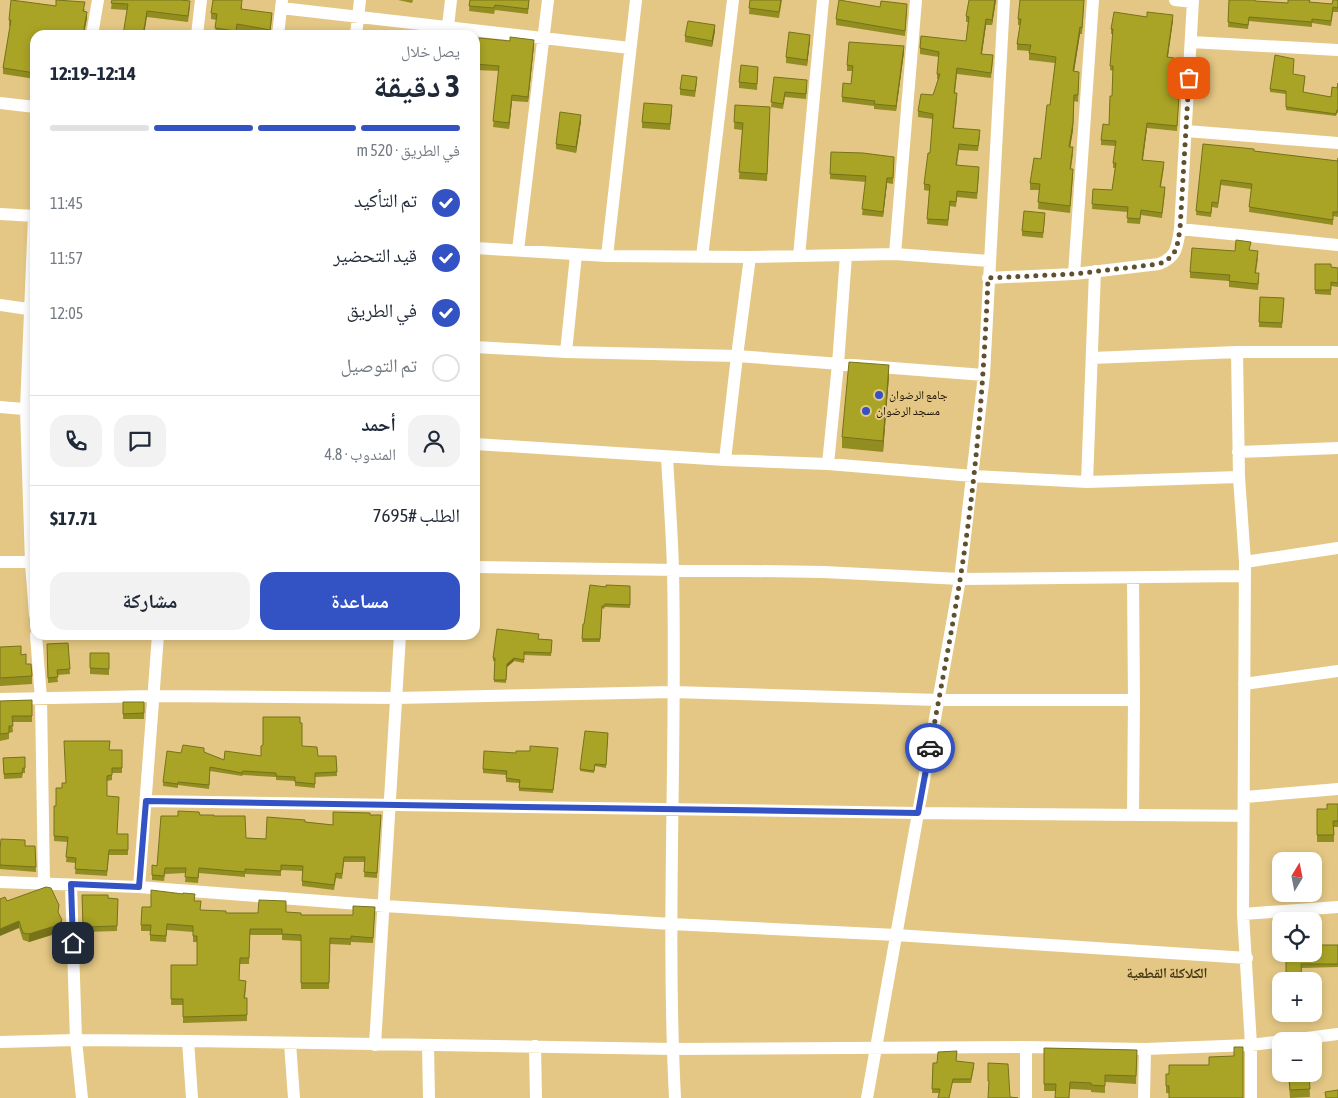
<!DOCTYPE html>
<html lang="ar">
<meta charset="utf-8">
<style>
:root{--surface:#fff;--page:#f2f2f3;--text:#1f2937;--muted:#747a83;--line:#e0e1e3;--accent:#3352c3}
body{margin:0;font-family:"Asap Condensed","Noto Naskh Arabic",sans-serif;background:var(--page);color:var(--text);direction:rtl;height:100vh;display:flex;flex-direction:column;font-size:19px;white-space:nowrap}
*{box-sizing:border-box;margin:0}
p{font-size:16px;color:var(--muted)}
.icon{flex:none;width:28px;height:28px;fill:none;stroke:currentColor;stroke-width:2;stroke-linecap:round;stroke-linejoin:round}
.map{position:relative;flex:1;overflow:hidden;direction:ltr}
.drawer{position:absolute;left:30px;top:30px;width:450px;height:610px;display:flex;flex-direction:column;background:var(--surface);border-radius:15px;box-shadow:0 2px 8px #0003;direction:rtl}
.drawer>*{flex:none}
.needle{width:32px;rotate:10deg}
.controls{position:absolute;left:1272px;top:852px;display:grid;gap:10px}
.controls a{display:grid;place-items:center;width:50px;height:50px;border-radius:10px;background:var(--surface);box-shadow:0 2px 8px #0003;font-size:25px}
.pin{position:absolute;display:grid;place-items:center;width:42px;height:42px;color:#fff;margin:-21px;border-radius:10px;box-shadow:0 2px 8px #0006}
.courier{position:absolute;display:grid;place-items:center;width:50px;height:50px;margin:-25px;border:4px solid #3352c3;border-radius:50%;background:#fff;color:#222;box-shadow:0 1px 6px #0007}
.head em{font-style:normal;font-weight:700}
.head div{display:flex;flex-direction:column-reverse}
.head{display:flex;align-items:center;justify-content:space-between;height:85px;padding:0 20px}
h1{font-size:32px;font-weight:700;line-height:38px}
.bar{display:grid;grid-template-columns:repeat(4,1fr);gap:8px 5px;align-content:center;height:60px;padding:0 20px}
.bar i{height:6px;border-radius:4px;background:var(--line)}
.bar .on{background:var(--accent)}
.bar p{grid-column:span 4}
.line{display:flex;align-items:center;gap:12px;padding:0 20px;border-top:1px solid var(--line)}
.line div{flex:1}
.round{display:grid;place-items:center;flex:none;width:52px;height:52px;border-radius:15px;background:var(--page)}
ol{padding:0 20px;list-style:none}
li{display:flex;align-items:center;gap:15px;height:55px}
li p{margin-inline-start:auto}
li .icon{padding:5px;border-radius:50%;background:var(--accent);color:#fff;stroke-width:4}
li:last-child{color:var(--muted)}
li i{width:28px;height:28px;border:2px solid var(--line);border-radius:50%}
.button{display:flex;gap:10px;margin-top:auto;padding:10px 20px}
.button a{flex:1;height:58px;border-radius:15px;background:var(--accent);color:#fff;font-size:20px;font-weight:700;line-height:58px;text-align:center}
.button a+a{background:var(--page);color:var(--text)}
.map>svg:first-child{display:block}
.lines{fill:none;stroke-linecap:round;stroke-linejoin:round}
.street{stroke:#fff;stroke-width:12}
.wall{fill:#918d21}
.shaded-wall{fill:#76731b}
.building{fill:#a9a426;stroke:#76731b}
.done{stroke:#61502e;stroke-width:5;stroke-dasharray:0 9}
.route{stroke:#3352c3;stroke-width:6}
.poi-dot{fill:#3352c3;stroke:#e4c784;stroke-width:2}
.labels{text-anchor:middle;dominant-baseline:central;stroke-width:4;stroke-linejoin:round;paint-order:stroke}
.poi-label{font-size:12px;fill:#1b1000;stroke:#e4c784;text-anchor:start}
.neighbourhood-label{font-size:14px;font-weight:bold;fill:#463814;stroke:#e4c784}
</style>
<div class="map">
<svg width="1338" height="1098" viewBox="0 0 1338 1098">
<rect width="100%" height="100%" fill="#e4c784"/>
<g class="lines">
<path class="street" d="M1175,0L1193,2
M281,8L630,48
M92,35L98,0
M197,35L201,0
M278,35L282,0
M356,35L360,0
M447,35L451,0
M1191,42L1338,50
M0,103L35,107
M1186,131L1338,143
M0,214L35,216
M34,216L26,409L31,563L35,615
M1180,229L1338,245
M475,248L607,256L750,257L895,254L989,261
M518,250L548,0
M895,254L916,0
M607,256L636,0
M799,256L823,0
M702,257L733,0
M1074,274L1093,0
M988,278L1074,274L1159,264C1177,257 1177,247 1180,229L1193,0
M0,305L35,310
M475,347L566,352L737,356L984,375
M566,352L576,255
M1237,352L1239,477L1245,562L1243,914L1251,1045V1098
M1092,358L1237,352H1338
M0,407L35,410
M475,444L725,460L828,464L973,476L1087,482L1239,477
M1238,452L1338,448
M667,457C669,494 672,532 673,570C677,746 666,922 675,1098
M725,460L737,356L750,257
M828,464L838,364L846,255
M1087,482L1095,271
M0,562H35
M1245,562L1338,548
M475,567L824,572L960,579L1244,576
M1133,578L1134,700L1133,814
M36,635L41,699L44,883
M1244,684L1338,671
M0,699L154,696L396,698L673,692L939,700H1134
M1245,797L1338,789
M146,801C404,806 661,811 918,813C1027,814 1135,814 1243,816
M0,882L139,887L385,906L671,924L896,935L1247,958
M71,885L76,1040L82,1098
M139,887L158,635
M1243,914L1338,907
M188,1041L192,1098
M0,1042L76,1040L188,1041L672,1049L1026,1047L1145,1049L1251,1045L1338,1034
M290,1043L294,1098
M375,1045L400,635
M428,1045L429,1098
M535,1046L536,1098
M867,1098L960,579L984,375L1004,0
M1026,1098V1047
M1144,1098L1145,1049"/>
</g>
<path class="wall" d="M112,0L190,7L188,22L147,17L127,10L111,9Z
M398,0H413L412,3Z
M470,0H529L528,14L495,10L494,14L469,11Z
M750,0H782L779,18L749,14Z
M996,0L992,25H986L982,54L993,60L991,78L957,74L955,93L957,99L954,128L980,136L978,151L959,150L957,165L979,173L977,199L957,197L956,207L950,206L948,226L927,224L929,191L924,190V184L930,153L933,119L918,117V111L933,95L939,80L937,79V74L939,57L920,54V48L966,41L968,22H966V16Z
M1229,0L1288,3L1310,2L1332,4L1338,0V12H1333L1331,26L1312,23V27L1249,21L1248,29L1228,27Z
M1084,5L1082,34H1080L1074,71L1079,78L1078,102L1074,101L1073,130L1070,147L1073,154L1071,169L1073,176L1070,213L1038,209L1039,190H1030V183L1041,159L1050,105L1055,63L1029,60V51L1017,50V44L1020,25H1018V19Z
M56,6L85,9L84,11L87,18L84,32L35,35V79L3,74V68L10,26H9V20Z
M242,6V9L272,18L270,35L237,30L236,35H225L215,33L217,20L211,19V13Z
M880,7L907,10L905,36L836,25V19Z
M1173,20L1168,57L1172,82H1180L1177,131L1147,128L1143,160L1164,167L1161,187L1165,192L1162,218L1141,215L1140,224L1127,223L1128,212L1092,209L1093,189L1112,190L1115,168H1113V163L1116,146L1101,145V140L1109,125L1112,96L1113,71L1110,70L1113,34H1111V29Z
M715,31L712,47L685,42V36Z
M810,40L807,66L786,63V57Z
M534,45L528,102L512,101L509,129L493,127L499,71L475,70V62Z
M904,52L896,111L874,109V106L842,102V97L851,84L852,71H847V65Z
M758,67L757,90L739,88V82Z
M1293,74L1305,79L1303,93L1331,97L1337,88L1338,83V113H1337L1336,116L1286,110V94L1270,92V89Z
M774,77L807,85L806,99L785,97L783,109L771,107Z
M697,82L695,97L680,95V89Z
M735,105L770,114L767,181L739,179L742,130L734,129Z
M672,111L670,130L642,128V122Z
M581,121L576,153L556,149V144Z
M1203,144L1254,151L1338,161V158V217L1333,216V225L1249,212L1251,189L1221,185L1218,208L1212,207L1211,217L1196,215Z
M831,152L894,162L893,184L887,183L883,217L862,215L866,182L830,179Z
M1045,218L1043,238L1022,236V231Z
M1250,250L1258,258L1256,273L1259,280L1258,290L1229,287V281L1190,278V272L1235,251Z
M1315,264L1331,267L1338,268V287L1331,286V295L1315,294Z
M1260,297L1284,298L1282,328L1259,327Z
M889,376L883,452L842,448V437Z
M630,586V608L605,607L604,609L602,608L600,642H582L583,624H584L606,587Z
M539,639L552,640L551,656L524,655V663L514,661L507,667L506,683L494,682L495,661H493V658Z
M68,643L70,674L57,675L58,682L48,683L47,644Z
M0,647L21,655L32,676V684L0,686Z
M90,653H109V675L90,674Z
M32,700V722H12L13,732L9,733V739L0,741V701Z
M123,702L144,708V719H123Z
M608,733L606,768L595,766L594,773L580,771V769Z
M302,746L318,756H336L337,776L315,777V788L295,786V781L276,780V777L243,775L242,776L210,771L209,789L178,785V788L163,786V782L181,753L204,752L224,760L261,756Z
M110,750H122V773H112V780L107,781V796L117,834H128V855H109L107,876L75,874L76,863L66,862L68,842L54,841V806H56L62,788L65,783Z
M558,751L553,793L519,791V783L506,782V775L483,773V769L516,753Z
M25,757V773H23L22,778L4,779L3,758Z
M1338,804V827H1334V842H1317V809H1327Z
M200,815L214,816L246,838L266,839L305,822L333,825L370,815H381L377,878L364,877L365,862H344L342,879L336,878L334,890L302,886V871L281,870V876L245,874V877L199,873L198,883L185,882L186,873L165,874L164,881L152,880V865L157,866L178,816Z
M25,846H35L36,872L0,869V849Z
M82,895L118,899L117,931L83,932Z
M7,901L59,914L62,927L58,933L29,942L23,940L19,928Z
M195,901L200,910L226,913H258L286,912L301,915H353L375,907L373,943L351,942V945L330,944L329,989H301V941L282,940V935H250L249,964H240L239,980L246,987L245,998H247V1021L183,1023V1005H171V965H197V942H193V932L167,930L166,942L150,941V931H141V925L151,907Z
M1277,935L1281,954L1338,945V967L1301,968L1286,961H1277Z
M1277,982H1281V1001H1277Z
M1044,1048L1137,1050L1136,1084L1105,1082V1093L1091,1092V1090L1070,1089L1056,1091H1044Z
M956,1061L974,1067L971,1083H953L939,1093H932L933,1063Z
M1166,1074L1243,1098L1166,1093Z
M1288,1074H1309L1310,1097L1290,1098Z"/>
<path class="shaded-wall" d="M995,0H996L992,25V20Z
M147,11V17L144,35H143Z
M87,12V18L84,34V28Z
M1173,15V20L1167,62V57Z
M986,19V25L981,59V54Z
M715,25V31L712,47V41Z
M1080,27V34L1073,78V71Z
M810,35V40L807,66V60Z
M534,40V45L528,102V97Z
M904,46V52L896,111V106Z
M512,95V101L509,129V123Z
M1074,95L1073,130L1069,154V147Z
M581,115V121L576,153V147Z
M1147,123V128L1142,165V160Z
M887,178V183L883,217V212Z
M889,365V376L883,452V441Z
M514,658V661L507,667V664Z
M62,920V927L58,933L29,942V934Z
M19,921V928L0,936V929Z"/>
<path class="building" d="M11,0L56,6V0L85,2L83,11L87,12L84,28L85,34L86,35H35V73L3,68L11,20H9Z
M112,0H180L190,1L188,16L147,11L143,35H123L128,4L111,3Z
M213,0H242L241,9L272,13L270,30L237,24L236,31L215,28L217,14L211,13Z
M470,0H529L528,9L495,5L494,8L469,6Z
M750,0H781L779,12L749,8Z
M839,0L880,7L881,1L907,4L905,31L836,19Z
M969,0H995L992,20L986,19L981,54L993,55L991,73L957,68L954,93H957L953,128L980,130L978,146L959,144L956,165L979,167L977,193L957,191L956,202L950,201L948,220L927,219L930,185L924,184L928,153H930L933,114L918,111L921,94L933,95L940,74H937L939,52L920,48L921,36L966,41L969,17L966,16Z
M1020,0H1084L1082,28L1080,27L1073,71L1079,72L1078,95H1074L1073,123L1069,147H1073L1070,169H1073L1070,206L1038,202L1040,184L1030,183L1034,158L1041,159L1047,105H1050L1056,57L1029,53L1031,45L1017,44L1021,19H1018Z
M1229,0H1255V1L1288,3V0H1310L1309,2L1332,4L1333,0H1338V8L1333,7L1331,21L1312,19V22L1249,17L1248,25L1228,22Z
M1114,12L1147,17V12L1173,15L1167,57L1174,58L1172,82H1180L1177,126L1147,123L1142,160L1164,162L1160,187H1165L1162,213L1141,210L1140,219L1127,218L1128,207L1092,204L1093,189L1112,190L1116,163H1113L1116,141L1101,140L1103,124L1109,125L1110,96H1112L1113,66H1110L1113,29H1111Z
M688,21L715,25L712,41L685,36Z
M789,32L810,35L807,60L786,57Z
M510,37L534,40L528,97L512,95L509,123L493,121L499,66L475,64V62L479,38L510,41Z
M849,42L904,46L896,106L874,104L875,101L842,97L843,83L851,84L853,66L847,65Z
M1275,55L1294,59L1293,74L1305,76L1303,92L1331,97L1332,87L1337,88L1338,83V110H1337L1336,114L1286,107V91L1270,89Z
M741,65L758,67L757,84L739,82Z
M682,75L697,77L695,91L680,89Z
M774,77L807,80L806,94L785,92L783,104L771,102Z
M644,103L672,105L670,124L642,122Z
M735,105L770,107L767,174L739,172L743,123L734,122Z
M560,112L581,115L576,147L556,144Z
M1203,144L1254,149V151L1338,161V158V212H1333V220L1249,207L1252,184L1221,180L1218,203L1212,202L1211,213L1196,211Z
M831,152L863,153L894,157L893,178H887L883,212L862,209L866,176L830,174Z
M1024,211L1045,213L1043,233L1022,231Z
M1236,240L1251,242L1249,250L1258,251L1255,273H1259L1258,284L1229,281L1230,275L1190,272L1192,248L1235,251Z
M1315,264H1331V267L1338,268V283L1331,282V290H1315Z
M1260,297L1284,298L1282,323L1259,322Z
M849,362L889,365L883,441L842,437Z
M590,585L606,587V585L630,586V605L605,604L604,606H602L600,639H582L583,624H584Z
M497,629L539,634L538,639L552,640L551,653L524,652V660L514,658L507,664L506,680H494L495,658H493Z
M68,643L70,669L57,670L58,677L48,678L47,644Z
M21,646V655L26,654V664H31L32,676L0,678V647Z
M90,653H109V669L90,668Z
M32,700V716H12L13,726H9V733L0,734V701Z
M123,702H144V713L123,714Z
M263,717H300V723H302V746L317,747L318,756H336L337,772L315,773V784L295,782V777L276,776V773L243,771L242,773L210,767L209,785L178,782V784L163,782L167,751L181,753L183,745L204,748V752L224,760L225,751L261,756V746L263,745Z
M585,731L608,733L606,765L595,764L594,771L580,769Z
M64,741H110L109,750H122V768H112V775L107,776V796L119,797L117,834H128V850H109L107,871L75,869L76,858L66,857L68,837L54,836V806H56V788H62V783H66Z
M530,746L558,748L553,790L519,788L520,780L506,778L507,771L483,769L484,751L516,753V751H530Z
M25,757V768H23L22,773L4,774L3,758Z
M1327,804H1338V821H1333L1334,835H1317V809H1327Z
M178,811L199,812L200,815H214V816H245L246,838L266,839L267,817L305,820V822L333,825V812L370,813V815H381L377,873L364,872L365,857H344L342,874L336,873L334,885L302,881L303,866L281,865V871L245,869V872L199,868L198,878L185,877L186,868H165L164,876L152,875V865L157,866L161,816H178Z
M1,839L25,840V846H35L36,867L0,865V849Z
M46,887L51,888L59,905L58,912L62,920L58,925L29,934L23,933L19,921L0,929V899L5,897L7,901Z
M151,890L183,894V893L195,894L194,901H201L200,910L226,911V913H258L259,900L286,901V912L301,913V915H353V906L375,907L373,938L351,936V939L330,938L329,983H301V935L282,934V929H250L249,958H240L239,980L246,981L244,998H247V1015L183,1017V999H171V965H197V936H193V926L167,924L166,936L150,935L151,925H141L142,907H151Z
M82,895H108V898L118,899L117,926L83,927Z
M1277,935H1281V954H1314V945H1338V964H1301L1302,981H1286V958H1277Z
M1277,982H1281V998H1277Z
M1234,1047H1243V1098H1169V1086H1166V1074H1169V1065H1209V1057L1234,1056Z
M1044,1048L1137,1050L1136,1076L1105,1075V1086L1091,1085V1083L1070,1082L1069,1098H1055L1056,1084H1044Z
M957,1051L956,1061L974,1063L971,1079H953L949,1098H938L940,1089H932L933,1063H937L938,1052Z
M988,1063L1008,1064L1010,1097L1018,1098H988L989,1081H988Z
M1289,1074H1309L1310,1089L1290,1090Z
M1338,1090V1098H1326L1325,1092Z"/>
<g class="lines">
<path class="done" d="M930,748C940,692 951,636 960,580C976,480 984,379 988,278L1074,274L1159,264C1177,257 1177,247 1180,229L1189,78"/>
<path class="route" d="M73,943L71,884L139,887L146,801L918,813L930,748"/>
</g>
<g class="poi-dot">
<circle cx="879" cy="395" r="5"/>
<circle cx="866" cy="411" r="5"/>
</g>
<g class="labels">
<g class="poi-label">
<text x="889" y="395">جامع الرضوان</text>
<text x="876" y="411">مسجد الرضوان</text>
</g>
<g class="neighbourhood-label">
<text x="1167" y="973">الكلاكلة القطعية</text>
</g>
</g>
</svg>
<div class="controls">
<a><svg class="needle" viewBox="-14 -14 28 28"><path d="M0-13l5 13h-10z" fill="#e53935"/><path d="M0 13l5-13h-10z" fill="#747a83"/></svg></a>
<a><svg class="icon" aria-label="locate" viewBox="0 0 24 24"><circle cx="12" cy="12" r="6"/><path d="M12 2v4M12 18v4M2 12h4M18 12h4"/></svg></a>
<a>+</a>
<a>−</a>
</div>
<div class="pin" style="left:1189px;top:78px;background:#ea580c"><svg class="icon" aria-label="bag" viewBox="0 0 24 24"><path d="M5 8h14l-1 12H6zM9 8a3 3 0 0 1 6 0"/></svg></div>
<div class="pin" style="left:73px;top:943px;background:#1f2937"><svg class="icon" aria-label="home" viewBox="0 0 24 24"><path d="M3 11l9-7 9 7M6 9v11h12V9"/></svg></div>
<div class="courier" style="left:930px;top:748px"><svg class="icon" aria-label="car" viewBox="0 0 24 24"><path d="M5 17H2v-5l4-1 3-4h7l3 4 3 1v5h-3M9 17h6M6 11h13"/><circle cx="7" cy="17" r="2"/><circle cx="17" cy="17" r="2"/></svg></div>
<section class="drawer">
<div class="head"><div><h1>3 دقيقة</h1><p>يصل خلال</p></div><em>12:14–12:19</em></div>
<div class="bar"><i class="on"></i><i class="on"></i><i class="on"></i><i></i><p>في الطريق · 520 m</p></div>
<ol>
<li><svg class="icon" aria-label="check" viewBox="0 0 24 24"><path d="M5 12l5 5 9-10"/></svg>تم التأكيد<p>11:45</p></li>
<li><svg class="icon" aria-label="check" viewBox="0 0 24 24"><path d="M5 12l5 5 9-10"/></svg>قيد التحضير<p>11:57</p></li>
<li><svg class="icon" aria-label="check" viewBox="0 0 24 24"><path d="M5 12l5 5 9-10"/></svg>في الطريق<p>12:05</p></li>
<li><i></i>تم التوصيل</li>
</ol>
<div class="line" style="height:90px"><a class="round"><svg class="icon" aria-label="person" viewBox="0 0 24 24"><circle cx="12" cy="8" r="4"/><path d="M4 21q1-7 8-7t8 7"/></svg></a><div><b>أحمد</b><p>المندوب · 4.8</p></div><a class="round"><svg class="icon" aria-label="chat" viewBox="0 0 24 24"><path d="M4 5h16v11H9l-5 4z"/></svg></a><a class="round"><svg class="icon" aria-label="phone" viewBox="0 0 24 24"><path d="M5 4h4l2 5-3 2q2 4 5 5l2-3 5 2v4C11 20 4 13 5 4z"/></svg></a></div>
<div class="line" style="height:65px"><div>الطلب #7695</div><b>$17.71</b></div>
<div class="button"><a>مساعدة</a><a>مشاركة</a></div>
</section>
</div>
